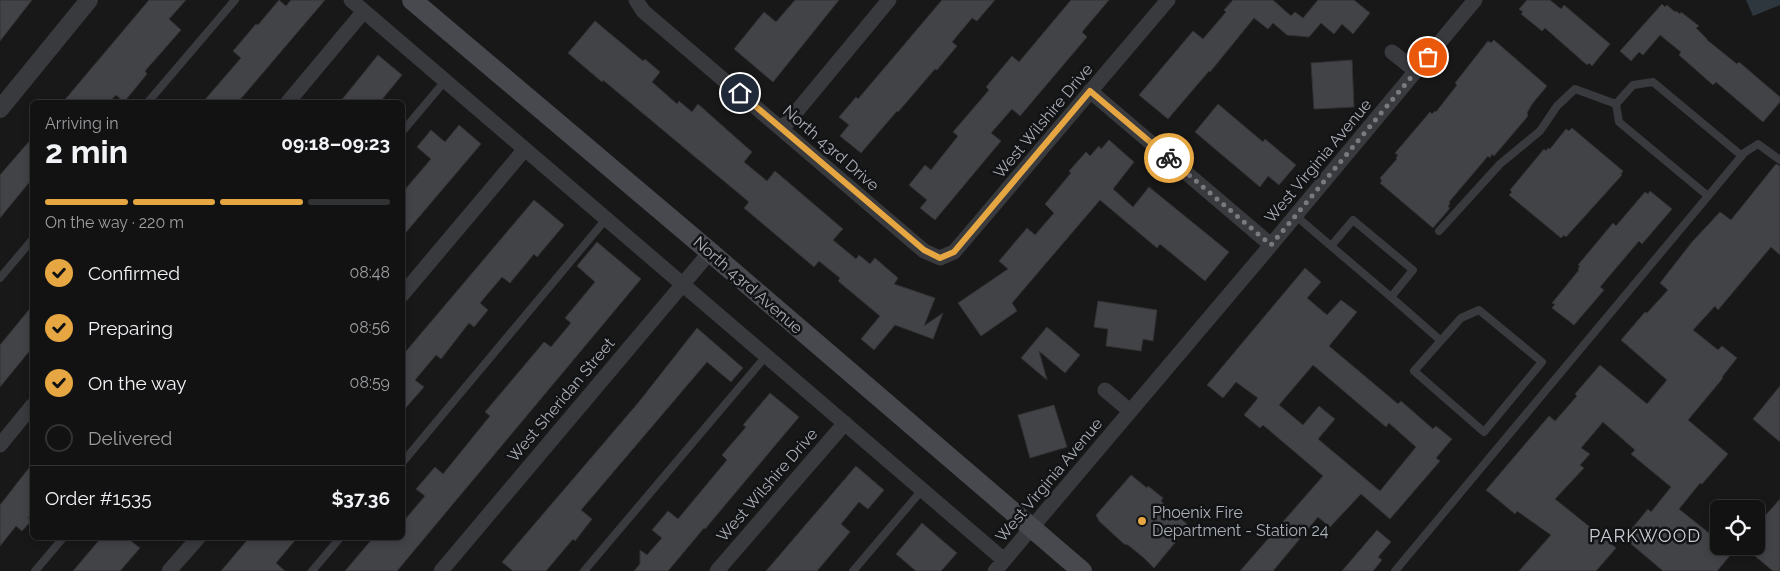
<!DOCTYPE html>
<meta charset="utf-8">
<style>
:root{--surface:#121213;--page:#1f2021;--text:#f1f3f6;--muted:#9c9ea0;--line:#313233;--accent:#e6a743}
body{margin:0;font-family:Raleway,sans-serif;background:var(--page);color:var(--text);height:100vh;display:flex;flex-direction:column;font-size:19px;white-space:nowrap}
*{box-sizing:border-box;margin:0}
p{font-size:16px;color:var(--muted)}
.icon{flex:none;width:28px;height:28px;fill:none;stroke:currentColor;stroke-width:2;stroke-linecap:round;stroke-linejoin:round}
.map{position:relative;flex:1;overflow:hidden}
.sheet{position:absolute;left:30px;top:100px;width:375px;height:440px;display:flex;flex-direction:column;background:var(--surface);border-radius:8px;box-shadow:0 2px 8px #0003,0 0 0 1px var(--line)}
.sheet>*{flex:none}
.buttons{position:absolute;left:1710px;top:500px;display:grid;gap:10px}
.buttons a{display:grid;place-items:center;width:55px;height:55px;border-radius:8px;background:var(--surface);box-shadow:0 2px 8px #0003,0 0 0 1px var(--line);font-size:25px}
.pin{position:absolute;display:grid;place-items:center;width:42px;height:42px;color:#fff;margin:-21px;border:2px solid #fff;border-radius:50%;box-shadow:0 1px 5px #0007}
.courier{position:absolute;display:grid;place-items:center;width:50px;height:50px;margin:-25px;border:4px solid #e6a743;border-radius:50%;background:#fff;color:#222;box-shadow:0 1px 6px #0007}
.head em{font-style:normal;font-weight:700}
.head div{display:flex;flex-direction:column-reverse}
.head{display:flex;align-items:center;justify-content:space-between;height:85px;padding:0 15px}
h1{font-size:32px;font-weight:700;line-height:38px}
.bar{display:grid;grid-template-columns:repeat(4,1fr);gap:8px 5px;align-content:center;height:60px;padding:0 15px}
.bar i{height:6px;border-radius:4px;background:var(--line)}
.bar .active{background:var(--accent)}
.bar p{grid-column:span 4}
.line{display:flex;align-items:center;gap:12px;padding:0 15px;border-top:1px solid var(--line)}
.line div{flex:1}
ol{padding:0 15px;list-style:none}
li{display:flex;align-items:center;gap:15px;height:55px}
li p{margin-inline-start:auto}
li .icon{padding:5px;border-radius:50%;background:var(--accent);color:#111;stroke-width:4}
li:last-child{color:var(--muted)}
li i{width:28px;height:28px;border:2px solid var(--line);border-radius:50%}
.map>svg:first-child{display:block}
.water{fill:#2e373d}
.building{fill:#424346;stroke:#323235;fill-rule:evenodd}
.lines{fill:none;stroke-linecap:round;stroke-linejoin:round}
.service{stroke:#393a3e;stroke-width:8}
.minor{stroke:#393a3e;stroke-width:15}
.tertiary{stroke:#393a3e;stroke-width:18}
.secondary{stroke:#47494e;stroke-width:20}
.done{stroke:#787a80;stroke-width:5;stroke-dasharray:0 9}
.route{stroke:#e6a743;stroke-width:6}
.poi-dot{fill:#e6a743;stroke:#121314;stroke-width:2}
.labels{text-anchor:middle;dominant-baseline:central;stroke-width:5;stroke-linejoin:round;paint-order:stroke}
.street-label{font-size:16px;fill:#abafb8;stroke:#121314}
.poi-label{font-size:16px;fill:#abafb8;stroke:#121314;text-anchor:start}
.neighbourhood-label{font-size:18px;letter-spacing:1px;fill:#cbced5;stroke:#121314}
</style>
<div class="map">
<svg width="1780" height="571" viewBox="0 0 1780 571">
<rect width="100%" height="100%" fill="#181819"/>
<path class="water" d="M1746,0H1780V5L1753,16Z"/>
<path class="building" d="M0,0H32L0,41Z
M149,0H186L169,19L181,30L145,71L147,74L124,102L116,95L109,102H63Z
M279,0L286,6L291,0H325L238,102H203L241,58L233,51L256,24L258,25Z
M795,0H839L773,82L734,49L764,12L776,22Z
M942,0H995L977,21L972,18L952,42L957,46L937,70L935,69L898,112L897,111L861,153L840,136L849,125L839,117L856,97L858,99Z
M1071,0H1109L1082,32L1087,37L1020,116L1012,109L991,133L1001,141L935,220L920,208L927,200L909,185L925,165L931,170L958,136L953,132L989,90L986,87L1012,56L1019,62Z
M1233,0H1273L1291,16L1295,12L1303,18L1318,0H1354L1370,13L1353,34L1342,24L1334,34L1321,23L1309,37L1287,35L1273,23L1268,29L1254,18L1210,72L1209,71L1168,119L1139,95L1193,31L1203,39L1226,12L1224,10Z
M1527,0H1550L1561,9L1564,5L1610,44L1592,66L1589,63L1587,65L1545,28L1542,31L1521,14L1523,12L1519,9Z
M1662,4L1665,7L1667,5L1675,12L1676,11L1680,14L1681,12L1699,26L1696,28L1707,39V40L1737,64L1739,62L1780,97V102L1763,122L1716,82L1713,85L1679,55L1681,52L1660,35L1643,55L1639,52L1631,61L1620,51Z
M595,21L643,61L645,59L660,72L652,82L677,104L679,101L692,112L698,104L752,152L744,162L767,181L775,171L843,229L833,240L856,259L859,255L870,264L875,258L898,278L894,284L935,298L924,326L943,313L933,339L895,325L874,350L861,339L880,316L838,281L840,278L819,261L814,267L744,208L749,202L603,80L602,82L568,53Z
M1494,40L1547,86L1532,104L1527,113L1528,116L1494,156L1492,154L1490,158L1488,156L1449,202L1450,203L1448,207L1450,208L1433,228L1380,183L1382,181L1380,178L1397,159L1396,158L1398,155L1395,153L1430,112L1432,114L1435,111L1436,112L1457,85L1455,83L1488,41L1491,43Z
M378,55L402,75L380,102H340Z
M1352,60L1354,107L1314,109L1311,63Z
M1218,104L1263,142L1265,139L1296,165L1279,185L1268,176L1260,187L1195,132Z
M459,125L481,144L402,237V193L431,159L417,147L431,130L445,142Z
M1572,128L1623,171L1621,174L1622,175L1566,237L1564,235L1561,238L1509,195L1512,192L1510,190L1544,149L1546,151L1548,148L1550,149L1566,129L1569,131Z
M32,138V179L0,218V175Z
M1109,140L1134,162L1113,189L1133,207L1149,187L1229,252L1205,281L1160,244L1157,248L1100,200L1012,303L1017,311L981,336L958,303L1008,269L999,261L1027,228L1035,235L1054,213L1045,204L1071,173L1069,171L1086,152L1090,156L1099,146L1101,149Z
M1776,164L1780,166V255L1771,247L1718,310L1715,306L1693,330L1718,350L1722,346L1737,358L1722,377L1723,378L1688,420L1728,454L1702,484L1700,483L1679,509L1719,541V546H1738L1717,571H1663L1624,538L1648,509L1651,512L1671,487L1631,454L1635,450L1603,422L1581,448L1590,454L1580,465L1584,468L1555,499L1616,548L1596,571H1519L1551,535L1517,511L1515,514L1486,490L1549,416L1555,421L1577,396L1575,394L1600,365L1647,404L1667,380L1621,340L1645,312L1647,313L1668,290L1660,283L1692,242L1720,212L1731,220Z
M1650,191L1672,209L1642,244L1639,241L1600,287L1604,290L1574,325L1552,308L1555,304L1552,303L1579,270L1578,269L1580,266L1578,265L1613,223L1616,226L1645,192L1648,194Z
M534,200L564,225L537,257L534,254L510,283L502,277L480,303L488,310L474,327L469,323L441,359L436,355L415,380L424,387L402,412V356Z
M597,242L641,279L397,571H345L373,538H402V523L425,496L416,489L435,467L443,474L490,416L485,412L544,342L551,347L571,323L565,318L595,282L577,266Z
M1305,268L1321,282L1307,298L1327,315L1341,300L1357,312L1329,346L1398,404L1401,401L1433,429L1436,426L1452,439L1436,458L1440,461L1390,519L1361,494L1330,527L1318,517L1273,571H1240L1323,476L1263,425L1260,428L1244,415L1258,398L1236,382L1223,398L1207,385ZM1313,365L1386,427L1389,423L1416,447L1380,491L1318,439L1335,419L1319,406L1303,425L1279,405Z
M1098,301L1157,310L1153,341L1143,339L1141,351L1106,346L1108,329L1094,327Z
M32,306V348L0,387V345Z
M1047,327L1080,355L1065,373L1039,351L1047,380L1021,358Z
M697,328L743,368L731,382L707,362L581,510L592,519L575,541L573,539L546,571H513L502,562L638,403Z
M1780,386V442L1753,419Z
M770,393L799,417L705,529L704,528L668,571H634L640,564V550L647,555L662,538L652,530L668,511L678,519L727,460L722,455L746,427L743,425Z
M1054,405L1067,447L1030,458L1018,415Z
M32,464V512L28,518L31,521L22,531L16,526L0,546V505Z
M856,466L884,490L868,509L859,502L841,524L850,532L817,571H766Z
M1131,475L1147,488L1148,486L1163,498L1161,501L1189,526L1154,568L1144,558L1128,545L1124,544L1099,521L1096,515Z
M1780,499V571H1773L1743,546H1756V526Z
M922,523L957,553L941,571H916L896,554Z
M1377,530L1391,542L1378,557L1382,560L1373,571H1342Z
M101,538H127L140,548L120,571H73Z
M249,538H297L276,563L285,571H221Z"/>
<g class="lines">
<path class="service" d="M148,102L235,0
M402,132L445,81
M1708,196L1619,122L1616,104L1633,85L1653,82L1742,156
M1296,216L1331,246L1353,220L1413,270L1391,297L1331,246
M1439,231L1500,164L1540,131L1557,106L1575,89L1616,104
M0,278L32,240
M1391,297L1440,340
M1479,310L1542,362L1484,432L1414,371L1461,318Z
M402,463L606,219
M35,571L63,538
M312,571L340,538
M584,571L766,356
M853,571L922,490
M1395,571L1744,153L1758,144L1780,160"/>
<path class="minor" d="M351,0L1004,560
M636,0L643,11L924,251L940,258L954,252L1168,0
M1392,52L1416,71
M1090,91L1271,245
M288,102L364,11
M782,129L889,0
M402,295L525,149
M1105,390L1130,411
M0,445L32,406
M169,571L198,538
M441,571L710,252
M717,571L845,423
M995,571L1271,245L1475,0"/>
<path class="tertiary" d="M0,109L89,0"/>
<path class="secondary" d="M412,0L710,252L1082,571"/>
</g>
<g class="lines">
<path class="done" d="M1169,158L1271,245L1428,57"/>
<path class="route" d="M740,93L924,250L940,258L954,252L1090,91L1169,158"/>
</g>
<circle class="poi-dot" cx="1142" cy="521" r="5"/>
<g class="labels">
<g class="street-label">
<text transform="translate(1043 121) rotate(-50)">West Wilshire Drive</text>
<text transform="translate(831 148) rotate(41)">North 43rd Drive</text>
<text transform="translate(1318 161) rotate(-50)">West Virginia Avenue</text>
<text transform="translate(748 285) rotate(41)">North 43rd Avenue</text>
<text transform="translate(561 400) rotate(-50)">West Sheridan Street</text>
<text transform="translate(1049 480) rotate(-50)">West Virginia Avenue</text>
<text transform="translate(767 485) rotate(-49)">West Wilshire Drive</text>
</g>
<g class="poi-label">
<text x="1152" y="512">Phoenix Fire<tspan x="1152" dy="18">Department - Station 24</tspan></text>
</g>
<g class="neighbourhood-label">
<text x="1645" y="535">PARKWOOD</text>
</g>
</g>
</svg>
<div class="buttons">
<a><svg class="icon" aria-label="locate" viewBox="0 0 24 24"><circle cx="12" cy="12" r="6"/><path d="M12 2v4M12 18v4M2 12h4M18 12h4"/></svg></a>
</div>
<div class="pin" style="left:1428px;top:57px;background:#ea580c"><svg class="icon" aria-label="bag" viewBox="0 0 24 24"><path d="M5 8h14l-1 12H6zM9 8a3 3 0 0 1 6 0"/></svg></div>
<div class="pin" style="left:740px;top:93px;background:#1f2937"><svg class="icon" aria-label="home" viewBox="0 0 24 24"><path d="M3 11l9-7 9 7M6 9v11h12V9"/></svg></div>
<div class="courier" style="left:1169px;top:158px"><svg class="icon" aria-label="bike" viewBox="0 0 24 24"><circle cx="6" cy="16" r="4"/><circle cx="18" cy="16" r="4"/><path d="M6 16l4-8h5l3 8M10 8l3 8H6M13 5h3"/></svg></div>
<section class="sheet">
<div class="head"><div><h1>2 min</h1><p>Arriving in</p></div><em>09:18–09:23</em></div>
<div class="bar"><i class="active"></i><i class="active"></i><i class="active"></i><i></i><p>On the way · 220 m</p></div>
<ol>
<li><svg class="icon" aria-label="check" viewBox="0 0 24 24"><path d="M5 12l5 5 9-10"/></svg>Confirmed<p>08:48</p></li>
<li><svg class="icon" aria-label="check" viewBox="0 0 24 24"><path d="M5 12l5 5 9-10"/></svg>Preparing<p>08:56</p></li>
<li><svg class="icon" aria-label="check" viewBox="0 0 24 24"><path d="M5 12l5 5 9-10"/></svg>On the way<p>08:59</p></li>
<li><i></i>Delivered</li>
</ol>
<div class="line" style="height:65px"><div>Order #1535</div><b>$37.36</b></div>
</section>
</div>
